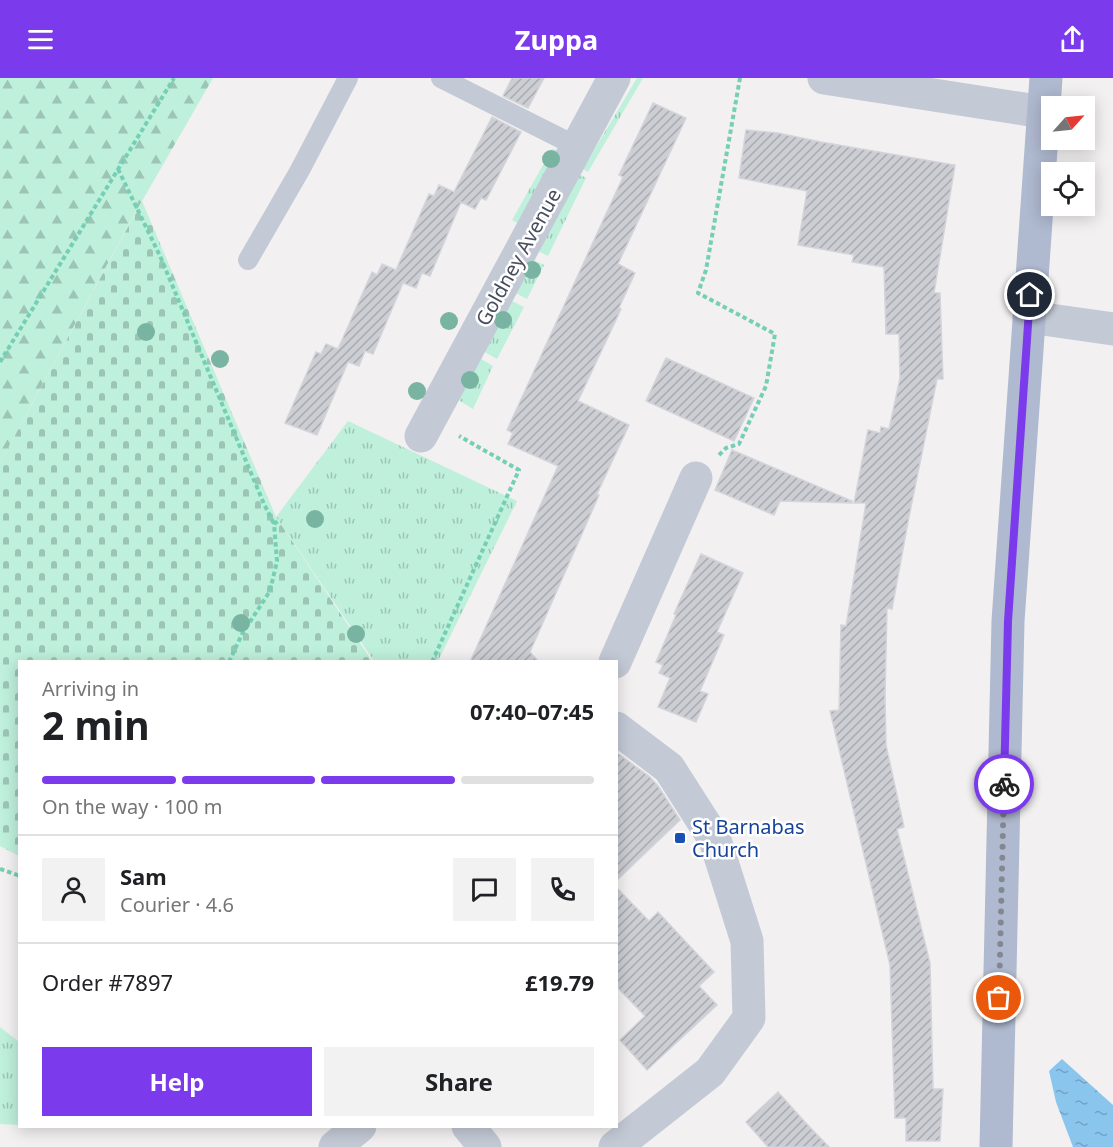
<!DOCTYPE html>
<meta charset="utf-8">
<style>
:root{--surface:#fff;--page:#f2f2f2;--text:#202124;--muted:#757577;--line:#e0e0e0;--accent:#7c3aed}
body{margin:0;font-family:"Noto Sans",sans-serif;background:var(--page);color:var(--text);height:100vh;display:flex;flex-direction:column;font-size:22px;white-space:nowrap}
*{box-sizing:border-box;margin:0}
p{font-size:20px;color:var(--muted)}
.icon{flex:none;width:33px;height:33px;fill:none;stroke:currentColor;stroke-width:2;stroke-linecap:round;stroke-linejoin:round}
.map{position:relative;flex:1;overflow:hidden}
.drawer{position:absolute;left:18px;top:582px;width:600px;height:468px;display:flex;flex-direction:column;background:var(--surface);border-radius:0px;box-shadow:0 3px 15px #0003}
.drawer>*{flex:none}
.needle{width:39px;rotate:63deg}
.fabs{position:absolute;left:1041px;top:18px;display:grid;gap:12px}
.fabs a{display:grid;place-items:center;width:54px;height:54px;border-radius:0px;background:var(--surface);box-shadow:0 3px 15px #0003;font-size:30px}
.pin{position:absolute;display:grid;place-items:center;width:51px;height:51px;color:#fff;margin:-26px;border:3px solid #fff;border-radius:50%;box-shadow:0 2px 6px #0007}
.courier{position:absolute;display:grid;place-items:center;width:60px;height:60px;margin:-30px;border:4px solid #7c3aed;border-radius:50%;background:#fff;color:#222;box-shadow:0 2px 8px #0007}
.head em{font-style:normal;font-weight:700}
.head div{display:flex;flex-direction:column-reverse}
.head{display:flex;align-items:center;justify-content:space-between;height:102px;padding:0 24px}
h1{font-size:39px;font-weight:700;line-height:45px}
.bar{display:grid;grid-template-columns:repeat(4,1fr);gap:9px 6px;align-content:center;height:72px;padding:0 24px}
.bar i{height:8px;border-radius:4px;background:var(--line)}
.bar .on{background:var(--accent)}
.bar p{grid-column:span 4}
.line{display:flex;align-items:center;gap:15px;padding:0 24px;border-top:2px solid var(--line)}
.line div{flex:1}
.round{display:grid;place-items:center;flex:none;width:63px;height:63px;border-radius:0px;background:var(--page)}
.action{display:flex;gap:12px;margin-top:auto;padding:12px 24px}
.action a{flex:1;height:69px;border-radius:0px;background:var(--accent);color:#fff;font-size:24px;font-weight:700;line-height:69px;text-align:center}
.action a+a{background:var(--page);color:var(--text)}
header{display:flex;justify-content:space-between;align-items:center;height:78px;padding:0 24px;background:var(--accent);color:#fff;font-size:27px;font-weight:700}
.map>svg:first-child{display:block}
.grass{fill:url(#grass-tufts)}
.forest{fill:url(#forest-firs)}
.cemetery{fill:url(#cemetery-stones)}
.water{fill:url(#water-ripples)}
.building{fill:url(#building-hatch);stroke:#d4d4db;stroke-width:1.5}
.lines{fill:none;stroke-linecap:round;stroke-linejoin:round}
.path{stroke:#75cfb5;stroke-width:4;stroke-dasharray:4.5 3;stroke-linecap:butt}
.service{stroke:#c3c9d5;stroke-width:20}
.minor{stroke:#c3c9d5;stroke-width:33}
.primary{stroke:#afb9cf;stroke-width:33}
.tree{fill:#78b4a1}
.done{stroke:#838791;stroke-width:6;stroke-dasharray:0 10.8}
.route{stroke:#7c3aed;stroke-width:8}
.transit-dot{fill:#1a4fb4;stroke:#fff;stroke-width:2}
.labels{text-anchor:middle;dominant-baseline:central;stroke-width:5;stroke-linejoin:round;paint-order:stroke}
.street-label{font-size:20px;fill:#474f5e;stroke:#fff}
.transit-label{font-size:20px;fill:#164399;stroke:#fff;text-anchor:start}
</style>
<header><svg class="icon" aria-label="menu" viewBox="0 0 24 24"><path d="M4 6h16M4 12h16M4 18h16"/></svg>Zuppa<svg class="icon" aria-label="share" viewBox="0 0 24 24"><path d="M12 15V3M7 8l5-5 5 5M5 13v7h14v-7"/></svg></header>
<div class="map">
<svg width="1113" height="1069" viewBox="0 0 1113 1069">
<defs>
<pattern id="grass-tufts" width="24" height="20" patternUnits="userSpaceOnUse" patternTransform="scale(1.5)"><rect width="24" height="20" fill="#bef0db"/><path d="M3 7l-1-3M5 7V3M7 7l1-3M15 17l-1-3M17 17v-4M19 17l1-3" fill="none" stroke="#9cc5b5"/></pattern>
<pattern id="forest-firs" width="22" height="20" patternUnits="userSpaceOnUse" patternTransform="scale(1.5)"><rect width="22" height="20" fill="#bef0db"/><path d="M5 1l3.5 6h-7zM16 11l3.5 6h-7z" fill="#9cc5b5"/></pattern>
<pattern id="cemetery-stones" width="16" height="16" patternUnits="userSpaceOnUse" patternTransform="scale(1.5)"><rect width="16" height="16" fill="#bef0db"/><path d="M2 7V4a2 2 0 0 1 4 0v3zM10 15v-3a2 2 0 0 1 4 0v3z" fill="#9cc5b5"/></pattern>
<pattern id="water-ripples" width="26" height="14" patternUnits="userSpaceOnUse" patternTransform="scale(1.5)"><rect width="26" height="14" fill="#8ac5ee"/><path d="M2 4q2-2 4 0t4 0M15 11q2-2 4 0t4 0" fill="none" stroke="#73a2c4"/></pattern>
<pattern id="building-hatch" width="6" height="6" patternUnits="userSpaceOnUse" patternTransform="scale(1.5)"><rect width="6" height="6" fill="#ccced4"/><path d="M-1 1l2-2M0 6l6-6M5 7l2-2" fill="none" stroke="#a7aaaf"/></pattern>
</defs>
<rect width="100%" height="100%" fill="#f2f0f0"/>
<path class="grass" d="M637,0H643L588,94L583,91Z
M552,71L560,73L517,145L512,142Z
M579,96L586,100L548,178L534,171Z
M529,180L544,187L527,221L510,212Z
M506,220L524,229L497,281L476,269Z
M471,275L493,288L473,331L452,318Z
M348,343L517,423L438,583H374L276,439Z
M0,949L19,964V1047L0,1046Z"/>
<path class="forest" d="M0,0H213L134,137L0,385Z"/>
<path class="cemetery" d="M142,123L276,439L372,583L20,584L19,778L0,768V385Z"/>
<path class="water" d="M1062,981L1113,1027V1069H1073L1056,1024L1049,993Z"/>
<path class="building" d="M512,0H544L528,30L503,18Z
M653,25L686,40L618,186L635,195L619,230L621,231L578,323L629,347L597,416L599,417L530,574L539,584H470L558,388L508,366L513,355L507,352L623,99L619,97Z
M492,39L521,54L486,122L481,120L475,131L461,124L430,198L422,195L416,210L403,205L373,276L365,273L359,288L348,284L317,357L285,345L316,274L321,276L326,266L338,271L372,194L377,197L382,186L396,192L429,116L434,118L439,107L454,114Z
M746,52L778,55L821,64L955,87L934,215H940L943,301H937L908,444L892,531L887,530L885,618L886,667L904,749L897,751L930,885L933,1011H943L940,1063H906V1040H895L890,887L830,633L839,632L841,547L846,548L866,425H854L868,352L880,355L881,349L889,351L900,300L899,256H886L884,189L852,184L854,177L798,167L807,113L739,100Z
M666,280L754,320L734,363L646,323Z
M732,372L852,423V425L780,423L774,437L715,412Z
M701,476L743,495L717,554L724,557L700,613L708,616L696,644L658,629L670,600L659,595L663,587L656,584L676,537L674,536Z
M616,674L650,699L658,708L680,742L616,803Z
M616,809L649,843L658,834L714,894L699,908L717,927L647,992L620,962L645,938L616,908Z
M778,1014L805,1044L829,1069H768L746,1044Z"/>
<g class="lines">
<path class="path" d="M118,91L160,178L264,426L274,446
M0,284L174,0
M719,377L726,370L739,366L766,308L775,256L698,215L706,192L740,0
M229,584L242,556L270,513L277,483L274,446L278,443
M432,584L519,392L459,358
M0,791L20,798"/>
<path class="service" d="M441,0L578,69
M248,182L300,92L348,0"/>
<path class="minor" d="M824,0L1043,34
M1029,239L1113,251
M421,358L614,0
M615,584L696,400
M468,1048L485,1069
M335,1069L360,1048
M615,1069L710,994L749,940L747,863L715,762L669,690L616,650"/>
<path class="primary" d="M996,1069L1008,543L1046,0"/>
</g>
<g class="tree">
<circle cx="551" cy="81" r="9"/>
<circle cx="532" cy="192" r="9"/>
<circle cx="503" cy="242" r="9"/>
<circle cx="449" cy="243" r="9"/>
<circle cx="146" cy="254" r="9"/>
<circle cx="220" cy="281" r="9"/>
<circle cx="470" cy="302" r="9"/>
<circle cx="417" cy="313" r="9"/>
<circle cx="315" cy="441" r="9"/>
<circle cx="241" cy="545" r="9"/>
<circle cx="356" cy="556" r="9"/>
</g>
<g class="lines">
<path class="done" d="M999,920L1004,706"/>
<path class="route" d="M1004,706L1008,543L1030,217"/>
</g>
<rect class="transit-dot" x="674" y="754" width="12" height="12" rx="3"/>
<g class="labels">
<g class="street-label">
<text transform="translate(518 179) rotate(-61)">Goldney Avenue</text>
</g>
<g class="transit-label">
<text x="692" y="748">St Barnabas<tspan x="692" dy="23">Church</tspan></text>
</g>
</g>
</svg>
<div class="fabs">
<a><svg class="needle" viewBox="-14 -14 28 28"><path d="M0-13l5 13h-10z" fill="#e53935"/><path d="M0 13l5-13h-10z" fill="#757577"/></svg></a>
<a><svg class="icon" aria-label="locate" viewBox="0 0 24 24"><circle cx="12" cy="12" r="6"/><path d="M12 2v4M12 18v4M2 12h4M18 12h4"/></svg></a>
</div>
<div class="pin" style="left:999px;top:920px;background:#ea580c"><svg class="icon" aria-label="bag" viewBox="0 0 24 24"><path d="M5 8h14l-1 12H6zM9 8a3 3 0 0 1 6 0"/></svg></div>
<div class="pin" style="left:1030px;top:217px;background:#1f2937"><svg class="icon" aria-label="home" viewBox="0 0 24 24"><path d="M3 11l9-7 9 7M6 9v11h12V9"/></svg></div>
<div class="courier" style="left:1004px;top:706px"><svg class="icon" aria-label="bike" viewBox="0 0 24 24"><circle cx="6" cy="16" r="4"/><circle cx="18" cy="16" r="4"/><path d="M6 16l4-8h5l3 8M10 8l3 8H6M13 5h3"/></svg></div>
<section class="drawer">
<div class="head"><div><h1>2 min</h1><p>Arriving in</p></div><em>07:40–07:45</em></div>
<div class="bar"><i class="on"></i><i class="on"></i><i class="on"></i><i></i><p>On the way · 100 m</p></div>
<div class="line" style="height:108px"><a class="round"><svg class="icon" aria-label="person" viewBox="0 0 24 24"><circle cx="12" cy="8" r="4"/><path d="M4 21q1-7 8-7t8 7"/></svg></a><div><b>Sam</b><p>Courier · 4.6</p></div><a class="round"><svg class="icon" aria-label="chat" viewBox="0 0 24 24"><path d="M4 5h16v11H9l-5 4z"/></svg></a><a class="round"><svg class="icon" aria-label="phone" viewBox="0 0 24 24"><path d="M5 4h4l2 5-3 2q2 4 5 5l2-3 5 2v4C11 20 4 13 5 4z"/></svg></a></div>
<div class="line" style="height:78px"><div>Order #7897</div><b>£19.79</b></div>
<div class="action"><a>Help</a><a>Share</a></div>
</section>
</div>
